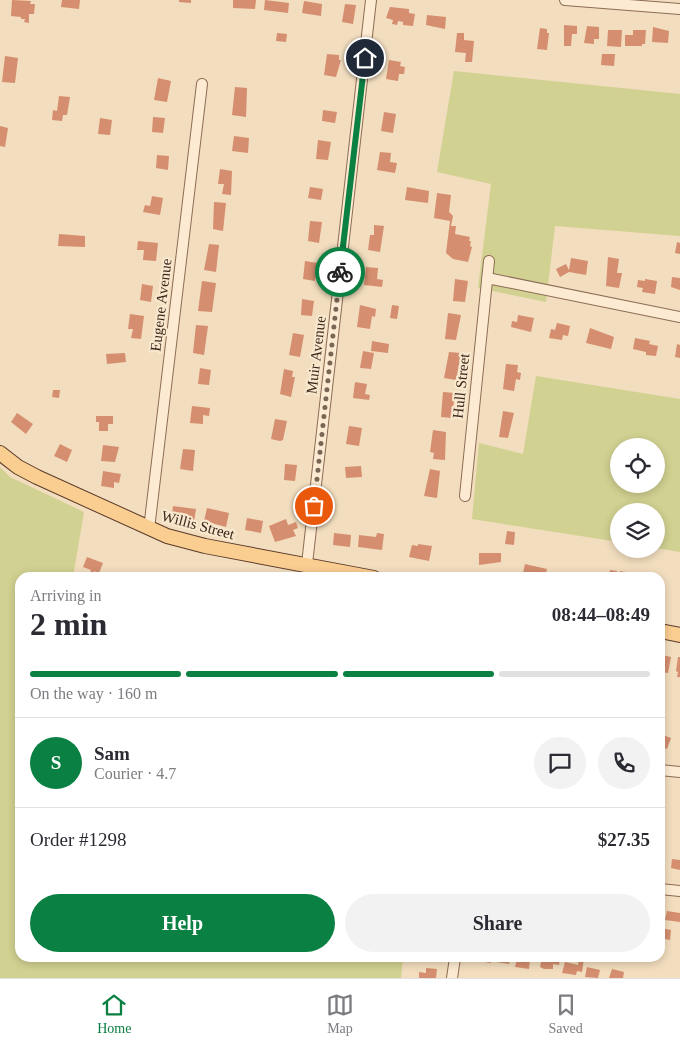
<!DOCTYPE html>
<meta charset="utf-8">
<style>
:root{--surface:#fff;--page:#f2f2f3;--text:#2b2b33;--muted:#7c7c81;--line:#e1e1e2;--accent:#0b8043}
body{margin:0;font-family:Georgia,serif;background:var(--page);color:var(--text);height:100vh;display:flex;flex-direction:column;font-size:19px;white-space:nowrap}
*{box-sizing:border-box;margin:0}
p{font-size:16px;color:var(--muted)}
.icon{flex:none;width:28px;height:28px;fill:none;stroke:currentColor;stroke-width:2;stroke-linecap:round;stroke-linejoin:round}
.map{position:relative;flex:1;overflow:hidden}
.sheet{position:absolute;left:15px;top:572px;width:650px;height:390px;display:flex;flex-direction:column;background:var(--surface);border-radius:15px;box-shadow:0 2px 8px #0003}
.sheet>*{flex:none}
.fabs{position:absolute;left:610px;top:438px;display:grid;gap:10px}
.fabs a{display:grid;place-items:center;width:55px;height:55px;border-radius:50%;background:var(--surface);box-shadow:0 2px 8px #0003;font-size:25px}
.pin{position:absolute;display:grid;place-items:center;width:42px;height:42px;color:#fff;margin:-21px;border:2px solid #fff;border-radius:50%;box-shadow:0 1px 5px #0007}
.courier{position:absolute;display:grid;place-items:center;width:50px;height:50px;margin:-25px;border:4px solid #0b8043;border-radius:50%;background:#fff;color:#222;box-shadow:0 1px 6px #0007}
.overview em{font-style:normal;font-weight:600}
.overview div{display:flex;flex-direction:column-reverse}
.overview{display:flex;align-items:center;justify-content:space-between;height:85px;padding:0 15px}
h1{font-size:32px;font-weight:600;line-height:38px}
.bar{display:grid;grid-template-columns:repeat(4,1fr);gap:8px 5px;align-content:center;height:60px;padding:0 15px}
.bar i{height:6px;border-radius:4px;background:var(--line)}
.bar .on{background:var(--accent)}
.bar p{grid-column:span 4}
.line{display:flex;align-items:center;gap:12px;padding:0 15px;border-top:1px solid var(--line)}
.line div{flex:1}
.round{display:grid;place-items:center;flex:none;width:52px;height:52px;border-radius:26px;background:var(--page)}
.button{display:flex;gap:10px;margin-top:auto;padding:10px 15px}
.button a{flex:1;height:58px;border-radius:30px;background:var(--accent);color:#fff;font-size:20px;font-weight:600;line-height:58px;text-align:center}
.button a+a{background:var(--page);color:var(--text)}
.tabs{display:flex;justify-content:space-around;align-items:center;height:70px;border-top:1px solid var(--line);background:var(--surface);font-size:14px;color:var(--muted)}
.tabs a{display:grid;justify-items:center;gap:2px}
.tabs .on{color:var(--accent)}
.map>svg:first-child{display:block}
.green{fill:#d1d191;fill-rule:evenodd}
.building{fill:#d58e6f}
.lines{fill:none;stroke-linecap:round;stroke-linejoin:round}
.minor-casing{stroke:#8d6c55;stroke-width:12}
.major-casing{stroke:#5a3a2a;stroke-width:16}
.minor{stroke:#fcebd2;stroke-width:10}
.major{stroke:#facd91;stroke-width:14}
.done{stroke:#7a6654;stroke-width:5;stroke-dasharray:0 9}
.route{stroke:#0b8043;stroke-width:6}
.labels{text-anchor:middle;dominant-baseline:central;stroke-width:4.5;stroke-linejoin:round;paint-order:stroke}
.street-label{font-size:15px;fill:#3a261b;stroke:#f9e8ce}
</style>
<div class="map">
<svg width="680" height="978" viewBox="0 0 680 978">
<rect width="100%" height="100%" fill="#f2ddbe"/>
<path class="green" d="M454,71L680,94V236L555,226L546,302L478,288L491,184L437,172Z
M536,376L680,399V552L656,548V511H619V542L472,519L479,443L523,454ZM656,446V484H619V446Z
M0,467L10,477L84,512L73,577L20,578V958H403L401,978H0Z"/>
<path class="building" d="M12,0L31,1L30,4H35L34,14H29V23L24,22L25,19H21V17L11,16Z
M62,0H80L79,9L61,7Z
M179,0H191V3L179,2Z
M233,0H256L255,9L233,8Z
M265,0L289,3L288,13L264,10Z
M304,1L322,4L321,16L302,13Z
M345,4L356,5L353,24L342,22Z
M390,7L409,9V13L415,14L413,26L403,25V22L398,21L397,25L392,24L393,20L386,18Z
M427,15L446,17L445,29L426,25Z
M564,25L577,26V34H572L571,46H564Z
M587,26L599,27V39H594V44L584,43Z
M653,27L669,31L668,43L652,42Z
M540,28L547,29V33H549L547,50L537,49Z
M608,30H622L621,47L607,46Z
M633,30H646L645,44H642V46H625V35H633Z
M277,33L287,34L286,42L276,41Z
M457,33H464V40L474,41L472,62H465L466,53L455,52Z
M327,54L339,55V60H341L336,77L324,75Z
M602,54H615L614,66L601,65Z
M5,56L18,58L15,83L2,82Z
M389,60L401,62L400,66L405,67L404,74H399L398,81L386,79Z
M158,78L171,81L167,102L154,100Z
M235,87L247,88L246,117L232,115Z
M59,96L70,97L67,115H63L62,121L52,120L53,110L57,111Z
M323,110L337,112L335,123L322,121Z
M384,112L396,114L393,133L381,131Z
M153,117L165,118L163,133L152,132Z
M100,118L112,120L110,135L98,134Z
M0,126L8,128L5,147L0,146Z
M234,136L249,138L248,153L232,151Z
M318,140L331,142L328,160L316,159Z
M380,152L391,153L390,162L397,163L395,173L377,170Z
M157,155L169,156L168,170L156,168Z
M220,169L232,171L231,195L222,194L224,184H218Z
M310,187L323,189L321,200L308,198Z
M407,187L429,191L428,203L405,200Z
M437,193L451,195L449,212L453,216L451,226H456L455,234L470,237L469,241H471L470,246L472,247L468,262L453,259L446,253L450,221L434,218Z
M152,196L163,198L160,215L143,212L145,205L150,206Z
M214,202L226,203L223,231L213,229Z
M310,221L322,222L319,243L308,241Z
M374,225L384,226L380,252L368,250L370,235H374Z
M59,234L85,236V247L58,246Z
M138,241L158,243L156,261L143,260L144,250H137Z
M677,242L680,243V254L675,253Z
M209,244L219,245L216,272L204,270Z
M608,257L619,259L617,273H622L619,288L606,286Z
M571,258L588,261L586,275L569,272L560,277L556,269L566,264L569,270Z
M305,261L317,263L315,281L303,279Z
M366,267L378,268L377,279L383,280L382,287L364,285Z
M672,277L680,278V290L671,287Z
M455,279L468,281L465,302L453,301Z
M645,279L657,281L655,294L642,292L643,288L637,287L638,280L645,281Z
M202,281L216,283L212,312L198,311Z
M142,284L153,286L151,302L140,300Z
M302,299L314,301L312,316L301,315Z
M360,305L376,309L375,317L372,316L370,329L357,327Z
M392,305L399,306L397,319L390,318Z
M448,313L461,315L456,340L445,339Z
M130,314L144,316L141,339L131,338L133,329H128Z
M518,315L534,318L531,332L511,327L512,321L517,322Z
M557,323L570,326L568,336L563,335L562,340L549,338L551,329L555,330Z
M196,325L208,326L204,355L193,353Z
M590,328L614,337L611,349L586,343Z
M293,333L304,335L300,357L289,355Z
M635,338L650,341L649,344L658,346L656,356L646,355V352L633,349Z
M372,341L389,344L388,353L371,351Z
M677,344L680,345V358L675,357Z
M363,351L374,353L371,369L360,368Z
M449,352L461,353L456,380L444,378Z
M125,353L126,362L107,364L106,354Z
M506,364L518,365L517,372L521,373L520,380L516,379L514,391L503,389Z
M200,368L211,370L209,385L198,384Z
M284,369L293,371L292,377H295L291,397L280,394Z
M355,382L367,384L365,394L370,395L369,400L353,398Z
M53,390H60L59,398L52,397Z
M443,392L455,393L452,418L441,417Z
M192,406L210,408L209,416L203,415V424L190,423Z
M503,411L514,413L508,438L499,437Z
M17,413L33,424L26,434L11,422Z
M96,416H113V424H108V431H99V422H96Z
M275,419L287,421L283,440L280,441L271,439Z
M349,426L362,428L359,446L346,444Z
M433,430L446,432L445,460L433,459L434,453L430,452Z
M60,444L72,450L67,462L54,456Z
M103,445L119,447L115,462L101,461Z
M183,449L195,450L193,471L180,469Z
M285,464L297,465L295,481L284,480Z
M361,466L362,477L346,478L345,467Z
M430,469L440,471L437,498L424,496Z
M103,471L121,474L119,483L114,482V488L101,486Z
M173,506L196,509L194,522L183,520V524L171,523Z
M207,508L229,513L226,527L204,521Z
M247,518L263,521L261,533L245,530Z
M286,519L288,525L296,522L298,528L293,530L296,536L275,542L269,526Z
M507,531L515,532L514,545L505,544Z
M334,533L351,535L350,547L333,545Z
M377,533L384,534L382,550L358,547L359,535L376,537Z
M418,544L432,546L429,561L409,557L412,545L418,546Z
M479,553H501V562L479,565Z
M87,557L103,563L99,573L94,571V578L85,577L87,572L90,573L91,570L83,567Z
M525,564L547,569L545,578H532L533,574L523,573Z
M610,570L617,571L616,578H609Z
M620,571L632,573L631,578H619Z
M151,573L165,576V578H150Z
M662,655L671,657L668,673L660,672V658Z
M678,657H680V677H677L678,672L676,671Z
M660,734L671,738L667,749L660,746Z
M660,859H663L662,869H660Z
M672,859L680,860V870L671,868Z
M667,911L680,913V922L665,920Z
M660,928L671,930L670,940L660,938Z
M427,958H439V961L427,959Z
M478,958H492L491,963L477,961Z
M497,958H510L509,964L496,962Z
M517,958L530,959L529,969L515,967Z
M542,958H560L559,965L553,964V969H544L540,967Z
M579,958L584,959L582,972L577,971L576,975L562,973L565,962L578,965Z
M587,967L600,970L598,978L585,977Z
M426,968L437,969L436,978H419V972L426,973Z
M612,969L624,972L623,978H609Z"/>
<g class="lines">
<g class="minor-casing">
<path id="minor" d="M565,0L680,9
M487,278L680,317
M465,496L489,261
M149,529L202,84
M307,564L371,0
M660,770L680,772
M660,889L680,891
M452,978L455,958"/>
</g>
<g class="major-casing">
<path id="major" d="M0,453L18,467L37,477L167,536L205,546L374,578
M660,631L680,635"/>
</g>
<use href="#minor" class="minor"/>
<use href="#major" class="major"/>
</g>
<g class="lines">
<path class="done" d="M314,506L340,272"/>
<path class="route" d="M340,272L365,58"/>
</g>
<g class="labels">
<g class="street-label">
<text transform="translate(161 305) rotate(-83)">Eugene Avenue</text>
<text transform="translate(316 355) rotate(-83)">Muir Avenue</text>
<text transform="translate(461 386) rotate(-84)">Hull Street</text>
<text transform="translate(198 525) rotate(15)">Willis Street</text>
</g>
</g>
</svg>
<div class="fabs">
<a><svg class="icon" aria-label="locate" viewBox="0 0 24 24"><circle cx="12" cy="12" r="6"/><path d="M12 2v4M12 18v4M2 12h4M18 12h4"/></svg></a>
<a><svg class="icon" aria-label="layers" viewBox="0 0 24 24"><path d="M12 4l9 5-9 5-9-5zM3 14l9 5 9-5"/></svg></a>
</div>
<div class="pin" style="left:314px;top:506px;background:#ea580c"><svg class="icon" aria-label="bag" viewBox="0 0 24 24"><path d="M5 8h14l-1 12H6zM9 8a3 3 0 0 1 6 0"/></svg></div>
<div class="pin" style="left:365px;top:58px;background:#1f2937"><svg class="icon" aria-label="home" viewBox="0 0 24 24"><path d="M3 11l9-7 9 7M6 9v11h12V9"/></svg></div>
<div class="courier" style="left:340px;top:272px"><svg class="icon" aria-label="bike" viewBox="0 0 24 24"><circle cx="6" cy="16" r="4"/><circle cx="18" cy="16" r="4"/><path d="M6 16l4-8h5l3 8M10 8l3 8H6M13 5h3"/></svg></div>
<section class="sheet">
<div class="overview"><div><h1>2 min</h1><p>Arriving in</p></div><em>08:44–08:49</em></div>
<div class="bar"><i class="on"></i><i class="on"></i><i class="on"></i><i></i><p>On the way · 160 m</p></div>
<div class="line" style="height:90px"><b class="round" style="background:var(--accent);color:#fff">S</b><div><b>Sam</b><p>Courier · 4.7</p></div><a class="round"><svg class="icon" aria-label="chat" viewBox="0 0 24 24"><path d="M4 5h16v11H9l-5 4z"/></svg></a><a class="round"><svg class="icon" aria-label="phone" viewBox="0 0 24 24"><path d="M5 4h4l2 5-3 2q2 4 5 5l2-3 5 2v4C11 20 4 13 5 4z"/></svg></a></div>
<div class="line" style="height:65px"><div>Order #1298</div><b>$27.35</b></div>
<div class="button"><a>Help</a><a>Share</a></div>
</section>
</div>
<nav class="tabs">
<a class="on"><svg class="icon" aria-label="home" viewBox="0 0 24 24"><path d="M3 11l9-7 9 7M6 9v11h12V9"/></svg>Home</a>
<a><svg class="icon" aria-label="map" viewBox="0 0 24 24"><path d="M3 6l6-2 6 2 6-2v14l-6 2-6-2-6 2zM9 4v14M15 6v14"/></svg>Map</a>
<a><svg class="icon" aria-label="saved" viewBox="0 0 24 24"><path d="M7 4h10v16l-5-4-5 4z"/></svg>Saved</a>
</nav>
